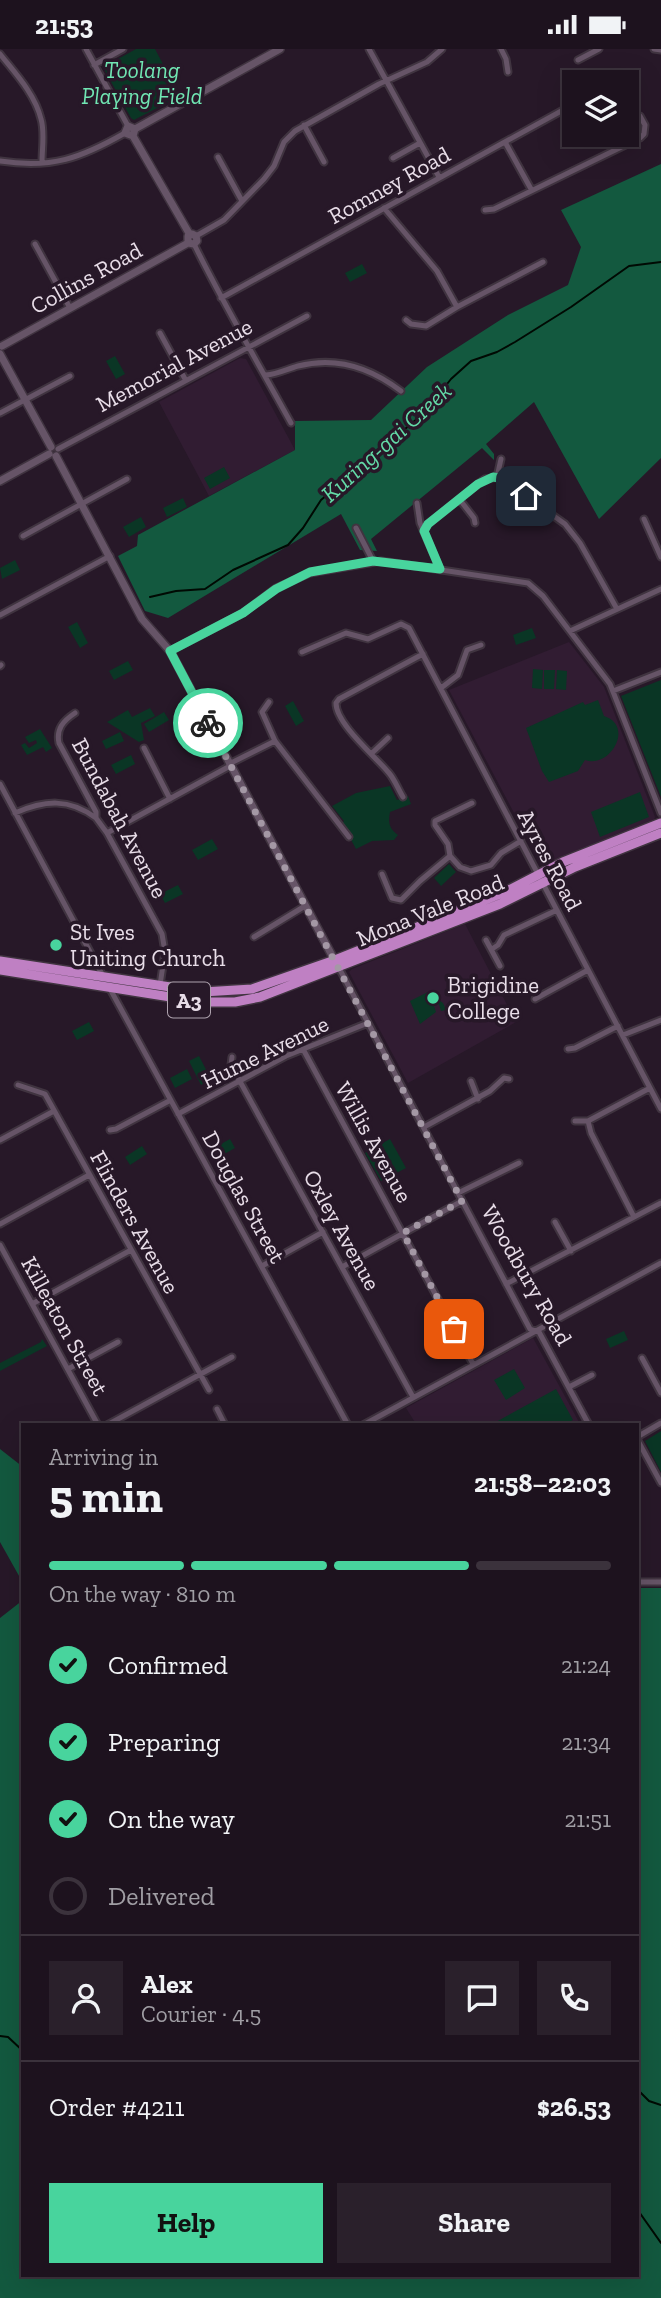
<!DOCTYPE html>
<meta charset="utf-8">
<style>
:root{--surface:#1d121e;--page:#2a202b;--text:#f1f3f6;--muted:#a09ea4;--line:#3b323c;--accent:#48d49d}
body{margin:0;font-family:"Zilla Slab",serif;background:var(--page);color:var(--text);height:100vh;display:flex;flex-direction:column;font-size:26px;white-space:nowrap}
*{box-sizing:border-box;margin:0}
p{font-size:23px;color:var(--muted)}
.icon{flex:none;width:38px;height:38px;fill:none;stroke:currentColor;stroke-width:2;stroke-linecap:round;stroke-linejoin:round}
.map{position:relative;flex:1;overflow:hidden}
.sheet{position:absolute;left:21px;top:1374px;width:618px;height:854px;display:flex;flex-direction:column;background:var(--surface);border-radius:0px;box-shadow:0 7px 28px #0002,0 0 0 2px var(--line)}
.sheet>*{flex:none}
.controls{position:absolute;left:562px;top:21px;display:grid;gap:14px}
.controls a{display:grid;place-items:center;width:77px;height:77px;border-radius:0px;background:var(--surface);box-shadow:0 7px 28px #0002,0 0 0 2px var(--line);font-size:35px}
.pin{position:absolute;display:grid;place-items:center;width:60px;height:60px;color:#fff;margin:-30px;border-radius:14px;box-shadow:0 4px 10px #0006}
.courier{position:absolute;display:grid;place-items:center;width:70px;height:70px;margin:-35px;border:5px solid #48d49d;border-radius:50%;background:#fff;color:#222;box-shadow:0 2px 9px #0007}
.headline em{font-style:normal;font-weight:700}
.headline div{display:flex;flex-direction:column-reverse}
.headline{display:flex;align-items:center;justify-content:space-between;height:119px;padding:0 28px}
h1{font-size:46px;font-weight:700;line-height:52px}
.bar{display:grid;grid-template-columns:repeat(4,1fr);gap:10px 7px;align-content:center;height:84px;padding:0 28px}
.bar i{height:9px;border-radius:5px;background:var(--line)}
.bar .selected{background:var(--accent)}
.bar p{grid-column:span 4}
.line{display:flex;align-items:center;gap:18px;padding:0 28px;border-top:2px solid var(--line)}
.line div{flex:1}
.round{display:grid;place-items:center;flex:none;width:74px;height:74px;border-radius:0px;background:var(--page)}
ol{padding:0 28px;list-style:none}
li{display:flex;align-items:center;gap:21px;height:77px}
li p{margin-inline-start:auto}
li .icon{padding:7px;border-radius:50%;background:var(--accent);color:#111;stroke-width:4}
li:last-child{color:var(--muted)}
li i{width:38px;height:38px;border:4px solid var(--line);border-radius:50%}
.action{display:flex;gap:14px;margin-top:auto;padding:14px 28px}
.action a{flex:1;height:80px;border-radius:0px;background:var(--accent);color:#111;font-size:28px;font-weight:700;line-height:80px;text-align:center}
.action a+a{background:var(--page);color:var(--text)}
.status{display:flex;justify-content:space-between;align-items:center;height:49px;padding:0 35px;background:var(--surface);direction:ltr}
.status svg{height:19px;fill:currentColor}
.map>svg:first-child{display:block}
.built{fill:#311c32}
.green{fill:#0a3625}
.forest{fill:#13593f}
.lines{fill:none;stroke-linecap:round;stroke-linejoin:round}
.stream{stroke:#000a03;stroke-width:2}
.street-casing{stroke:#403440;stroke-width:9}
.secondary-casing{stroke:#403440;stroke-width:10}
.highway-casing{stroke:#403440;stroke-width:12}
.street{stroke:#665467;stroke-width:5}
.secondary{stroke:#665467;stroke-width:7}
.highway{stroke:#bf80c3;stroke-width:9}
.done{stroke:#a498a5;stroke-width:7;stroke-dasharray:0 12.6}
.route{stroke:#48d49d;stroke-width:9}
.poi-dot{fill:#48d49d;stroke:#271828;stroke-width:2.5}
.labels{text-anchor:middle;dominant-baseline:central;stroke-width:7;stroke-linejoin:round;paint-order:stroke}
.shield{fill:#271828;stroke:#aea2ae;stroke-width:2}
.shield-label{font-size:21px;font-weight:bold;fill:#e8dde8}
.park-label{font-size:23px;font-style:italic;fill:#71e7b4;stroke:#271828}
.street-label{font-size:23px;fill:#e8dde8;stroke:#271828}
.poi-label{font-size:23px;fill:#e8dde8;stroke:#271828;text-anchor:start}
.water-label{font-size:24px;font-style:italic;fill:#63daa7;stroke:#271828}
</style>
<div class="status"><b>21:53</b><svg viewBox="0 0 49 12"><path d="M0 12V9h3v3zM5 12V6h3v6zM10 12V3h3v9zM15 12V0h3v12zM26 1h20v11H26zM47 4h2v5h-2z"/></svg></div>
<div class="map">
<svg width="661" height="2249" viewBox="0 0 661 2249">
<rect width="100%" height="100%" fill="#271828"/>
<path class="built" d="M240,309L246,310L295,401L209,447L159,353Z
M569,593L604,638L655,768L654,771L544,816L541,815L449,641Z
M465,875L516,973L408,1034L349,923L352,920Z
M533,1289L579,1373L574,1376L416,1375L406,1359Z"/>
<path class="green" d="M136,0H155L180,47L134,71L131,69L104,20L107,16Z
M362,215L367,224L350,233L345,224Z
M115,307L125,325L116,330L106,312Z
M224,418L230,429L210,440L204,429Z
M183,449L187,458L167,468L163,459Z
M141,468L146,478L129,488L123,478Z
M15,511L20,521L2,530L0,519Z
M77,573L88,594L80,599L68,578Z
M532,579L536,589L516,596L513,586Z
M128,612L133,621L114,631L109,622Z
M533,620L543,621L542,640L532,639Z
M544,621H555L554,640H544Z
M557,621L567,622L566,641L556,640Z
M661,631V748L621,647Z
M598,651L604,667C635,677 610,720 585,711L578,722L549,733L542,722L526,679L583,653L585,656Z
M293,652L304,672L296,677L285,657Z
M150,659L155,667L141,674L144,691L139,693L107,673L128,661L132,668Z
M164,663L169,671L149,683L144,675Z
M40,680L52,699L46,703L43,698L27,706L21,696L25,694L29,699L37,694L36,691L29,694L25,688Z
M120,683L124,692L106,700L102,692Z
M131,706L135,715L116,725L111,716Z
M390,737L397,751L408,747L411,755L390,763C388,773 389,780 398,786L394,791L372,792L356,800L342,774L344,772L332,757L356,744Z
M640,743L649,768L600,788L591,763Z
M212,790L218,800L198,811L192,801Z
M449,815L456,823L441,837L434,829Z
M178,836L183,845L165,854L160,845Z
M428,943L443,954L446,961L441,962L439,955L434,957L436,963L420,975L410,952Z
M89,973L94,982L77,991L72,982Z
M199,1007L211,1030L201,1036L189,1012Z
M187,1020L192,1030L175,1039L170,1029Z
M230,1090L235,1099L217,1109L212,1100Z
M390,1090L406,1119L381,1132L365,1104Z
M142,1097L147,1105L130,1116L125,1108Z
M624,1282L628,1291L610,1299L606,1290Z
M42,1290L47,1297L0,1322V1314L41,1293Z
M514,1320L525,1339L506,1351L494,1331Z
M556,1340L573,1371L565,1375H495L494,1374Z
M661,1382V1423L645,1392Z"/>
<path class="forest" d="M661,115V409L599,470L534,353L486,395L494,405V411L482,399L371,490L377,502L360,501L341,465L168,569L145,562L118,507L137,497L138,486L295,401V372L371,371L427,318L508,266L568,236L581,198L561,161Z
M0,1400L23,1418V1534L0,1493Z
M637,1539H661V2249H0V1569L23,1551V2226H637Z"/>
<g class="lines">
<path class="stream" d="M150,548L176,542L205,540L233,521L288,496L303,479L321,451L424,364L451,330L471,312L497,303L515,293L571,258L629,217L661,213
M0,1987L8,1988L23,2002
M637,2040L649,2052L661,2056
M637,2160L661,2194"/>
<g class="street-casing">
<path id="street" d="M86,0L128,77
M369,0L439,128
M501,0L506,10L508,23
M654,0L661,1
M0,5C15,24 35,45 41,70C45,83 42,99 42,113
M578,11L599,0
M94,16L123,0
M304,76L324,113
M505,93L531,140
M218,108L242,152
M393,109L420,94
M0,112C52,120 81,109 125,84
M384,159L437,222L457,258
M485,161L494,160L640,89L644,85L645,76L640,67
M196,187L224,171L264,130L274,117L284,93L295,82L379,35L427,13L442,0
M35,195L70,259
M194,195C224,256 258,314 291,374
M221,249L574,55
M406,271L411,275L426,277L457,258L543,213
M160,284L185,330
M266,326C278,325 287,320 298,317C336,307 371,319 401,342
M0,364L70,327
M58,400L307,267
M497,428L501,410
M460,451L474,469L475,474
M417,454L420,474L440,520
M644,470L661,508
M356,479L373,512
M424,482L428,475L478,435L485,430L499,428L565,475L580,494L617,560
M23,487L127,430
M0,566L110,507
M570,582L661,540
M170,602L243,564L276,539L310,524L381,512L528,534L543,547L610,635L661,764
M302,603L346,584L368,590L401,575L409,579L661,1060
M0,617L1,616
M441,639L458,626L467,601L481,596
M613,642L661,623
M269,653L262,663L275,692L349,788
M75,664C63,672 56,680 59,694L96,763V769L107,784L162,885L165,903L160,936
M144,699L170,750
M371,705L388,689
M229,715L275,692
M0,735L103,927
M403,748C398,740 395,731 389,724C375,707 336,675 336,654L339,650L423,605
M472,754L435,772V776L448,795L450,807L460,818L471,822L491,816L501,804L521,792
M15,764C45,751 69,749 96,769
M107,784L230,717
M382,825L392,849L401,851L420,832L450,807
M254,888L305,857
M486,891L500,917
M492,900L498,896L504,886L557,861
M339,919L530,1280L539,1283L589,1376
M109,938L348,1376
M535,950L588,921
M623,986L661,971
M303,1000L473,1315
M568,1000L575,999L618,977
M232,1008L231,1016L413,1348
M471,1032L478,1050
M18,1036L45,1045L209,1341
M178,1065L286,1007L368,974
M575,1072H588L591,1084L634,1168
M588,1072L650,1039
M424,1078L490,1042L504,1029L509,1030
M110,1081L116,1080L169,1052
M0,1091L54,1062
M458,1144L519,1114
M555,1173L571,1202
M0,1175L89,1126
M0,1196L98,1376
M262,1217L323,1183
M342,1218L462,1152
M506,1235L661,1154
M32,1255L131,1201
M642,1309L661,1344
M68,1320L118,1293
M569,1338L592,1326
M217,1360L225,1376
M107,1376L232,1308
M363,1376L661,1214
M637,1388L661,1374
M637,1390L661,1434
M637,1533H661"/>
</g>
<g class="secondary-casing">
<path id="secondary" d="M135,80L128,77L125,84L133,87L135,80L280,0
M133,87L190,186
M2,297L188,194L194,195L197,192L196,187L192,185L188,187V194
M0,305L51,398
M56,407L142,570L170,602L336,914
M0,432L49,405"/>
</g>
<g class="highway-casing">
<path id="highway" d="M0,912L203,943L252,940L335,911L505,843L563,813L661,774
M0,921L202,953H235L260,948L500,855L575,818L661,784"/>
</g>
<use href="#street" class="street"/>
<use href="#secondary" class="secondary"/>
<use href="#highway" class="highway"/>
</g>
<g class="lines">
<path class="done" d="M208,674L462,1152L403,1184L454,1280"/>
<path class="route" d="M208,674L170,602L243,564L276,540L310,523L373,512L440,520L424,482L428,475L478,435L493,428L505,430L526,447"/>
</g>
<g class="poi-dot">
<circle cx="56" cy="896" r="7"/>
<circle cx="433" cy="949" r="7"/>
</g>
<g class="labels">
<rect class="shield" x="168" y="933.5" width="42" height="35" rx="5"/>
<g class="shield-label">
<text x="189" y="951">A3</text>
</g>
<g class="park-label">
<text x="142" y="21">Toolang<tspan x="142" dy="26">Playing Field</tspan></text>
</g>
<g class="street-label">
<text transform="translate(389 136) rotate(-29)">Romney Road</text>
<text transform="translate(86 229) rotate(-29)">Collins Road</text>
<text transform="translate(174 316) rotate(-28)">Memorial Avenue</text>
<text transform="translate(120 769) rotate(62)">Bundabah Avenue</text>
<text transform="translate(550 811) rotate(62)">Ayres Road</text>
<text transform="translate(430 861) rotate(-22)">Mona Vale Road</text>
<text transform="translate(265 1003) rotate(-26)">Hume Avenue</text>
<text transform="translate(374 1093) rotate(61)">Willis Avenue</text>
<text transform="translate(244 1148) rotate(61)">Douglas Street</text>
<text transform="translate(135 1173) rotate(61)">Flinders Avenue</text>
<text transform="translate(342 1181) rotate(61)">Oxley Avenue</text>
<text transform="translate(527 1226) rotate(60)">Woodbury Road</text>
<text transform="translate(65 1277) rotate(61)">Killeaton Street</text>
</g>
<g class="poi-label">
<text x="70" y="883">St Ives<tspan x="70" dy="26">Uniting Church</tspan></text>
<text x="447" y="936">Brigidine<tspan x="447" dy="26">College</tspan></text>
</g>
<g class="water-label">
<text transform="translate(386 393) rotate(-42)">Kuring-gai Creek</text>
</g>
</g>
</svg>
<div class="controls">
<a><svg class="icon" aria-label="layers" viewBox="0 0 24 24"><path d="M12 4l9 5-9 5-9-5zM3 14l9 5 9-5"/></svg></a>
</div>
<div class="pin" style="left:454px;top:1280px;background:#ea580c"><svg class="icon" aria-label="bag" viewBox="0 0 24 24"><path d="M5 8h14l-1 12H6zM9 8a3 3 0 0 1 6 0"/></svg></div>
<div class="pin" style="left:526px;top:447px;background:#1f2937"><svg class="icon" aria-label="home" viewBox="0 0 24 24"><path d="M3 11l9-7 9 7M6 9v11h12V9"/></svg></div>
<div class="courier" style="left:208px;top:674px"><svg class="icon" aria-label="bike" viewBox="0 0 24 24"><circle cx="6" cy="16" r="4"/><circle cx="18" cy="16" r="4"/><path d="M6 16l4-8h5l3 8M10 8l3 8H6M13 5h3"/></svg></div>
<section class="sheet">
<div class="headline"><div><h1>5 min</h1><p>Arriving in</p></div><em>21:58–22:03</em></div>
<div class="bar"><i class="selected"></i><i class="selected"></i><i class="selected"></i><i></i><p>On the way · 810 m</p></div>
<ol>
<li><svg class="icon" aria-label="check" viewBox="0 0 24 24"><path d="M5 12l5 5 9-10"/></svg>Confirmed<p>21:24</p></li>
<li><svg class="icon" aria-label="check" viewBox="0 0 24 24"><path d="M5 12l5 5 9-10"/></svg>Preparing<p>21:34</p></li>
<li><svg class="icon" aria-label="check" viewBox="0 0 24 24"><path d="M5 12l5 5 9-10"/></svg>On the way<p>21:51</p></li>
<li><i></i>Delivered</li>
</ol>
<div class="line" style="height:126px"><a class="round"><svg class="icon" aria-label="person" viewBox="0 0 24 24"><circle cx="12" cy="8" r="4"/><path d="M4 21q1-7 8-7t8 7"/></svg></a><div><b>Alex</b><p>Courier · 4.5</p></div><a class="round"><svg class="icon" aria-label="chat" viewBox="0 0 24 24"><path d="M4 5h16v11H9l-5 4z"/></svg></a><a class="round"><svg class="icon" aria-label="phone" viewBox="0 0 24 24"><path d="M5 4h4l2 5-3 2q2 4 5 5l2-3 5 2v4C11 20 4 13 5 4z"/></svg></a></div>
<div class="line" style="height:91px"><div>Order #4211</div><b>$26.53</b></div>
<div class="action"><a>Help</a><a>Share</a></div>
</section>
</div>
